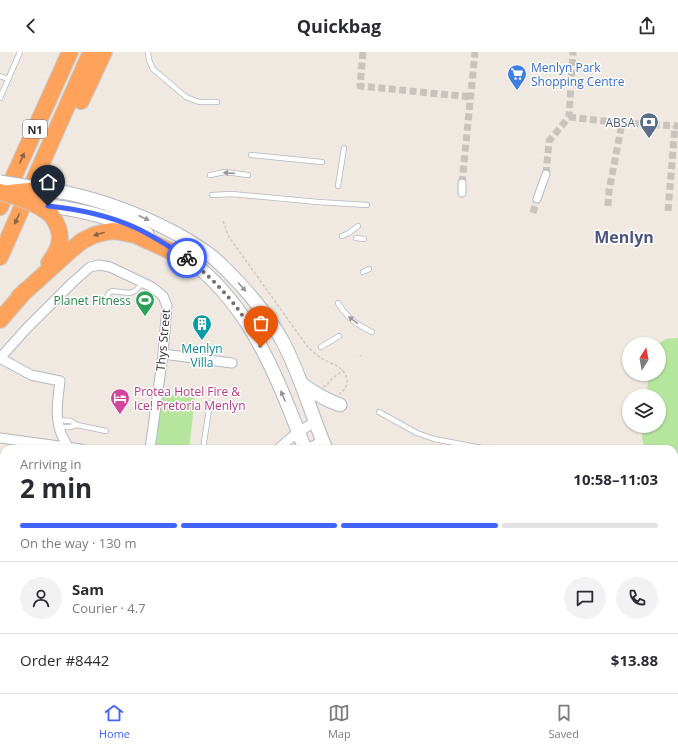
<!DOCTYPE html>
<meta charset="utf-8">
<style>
:root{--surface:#fff;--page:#f2f2f3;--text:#2b2b33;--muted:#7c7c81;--line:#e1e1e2;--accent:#4264fb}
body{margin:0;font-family:"Open Sans",sans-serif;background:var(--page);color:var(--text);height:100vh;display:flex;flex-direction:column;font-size:15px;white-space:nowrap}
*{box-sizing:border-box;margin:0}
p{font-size:13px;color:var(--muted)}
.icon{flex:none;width:22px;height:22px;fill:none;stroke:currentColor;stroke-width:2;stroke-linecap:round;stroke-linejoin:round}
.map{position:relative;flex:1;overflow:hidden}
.drawer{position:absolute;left:0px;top:393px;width:678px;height:248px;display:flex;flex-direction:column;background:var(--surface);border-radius:12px 12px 0 0;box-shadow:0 1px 3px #0004}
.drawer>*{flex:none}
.needle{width:26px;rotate:11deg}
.fabs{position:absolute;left:622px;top:285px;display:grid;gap:8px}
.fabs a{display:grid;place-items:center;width:44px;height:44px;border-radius:50%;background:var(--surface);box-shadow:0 1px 3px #0004;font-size:20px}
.pin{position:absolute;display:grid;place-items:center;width:34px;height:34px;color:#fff;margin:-41px -17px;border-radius:50% 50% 50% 0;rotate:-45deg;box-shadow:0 0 4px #0007}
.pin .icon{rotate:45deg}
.courier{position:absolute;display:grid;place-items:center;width:40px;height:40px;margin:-20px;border:3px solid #4264fb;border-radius:50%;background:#fff;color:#222;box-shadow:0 1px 5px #0007}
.head em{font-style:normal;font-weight:700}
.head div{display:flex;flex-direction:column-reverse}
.head{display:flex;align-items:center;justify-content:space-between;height:68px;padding:0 20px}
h1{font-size:26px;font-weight:700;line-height:30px}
.bar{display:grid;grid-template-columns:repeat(4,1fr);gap:6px 4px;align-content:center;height:48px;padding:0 20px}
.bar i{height:5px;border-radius:3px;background:var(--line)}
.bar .on{background:var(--accent)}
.bar p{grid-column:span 4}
.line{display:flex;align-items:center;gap:10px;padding:0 20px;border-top:1px solid var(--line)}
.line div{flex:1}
.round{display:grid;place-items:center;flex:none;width:42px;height:42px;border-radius:21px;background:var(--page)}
header{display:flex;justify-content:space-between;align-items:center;height:52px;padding:0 20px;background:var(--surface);font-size:18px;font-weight:700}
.tab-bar{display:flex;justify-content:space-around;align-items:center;height:56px;border-top:1px solid var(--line);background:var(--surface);font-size:11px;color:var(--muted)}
.tab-bar a{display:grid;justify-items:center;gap:2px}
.tab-bar .on{color:var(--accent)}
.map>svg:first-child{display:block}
.green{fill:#b6e59e}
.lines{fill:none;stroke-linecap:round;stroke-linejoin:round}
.pedestrian-tunnel{stroke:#c8c4bd;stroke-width:7;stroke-dasharray:7 3.5;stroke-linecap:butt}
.service-casing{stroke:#b4b7c1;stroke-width:6}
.pedestrian-casing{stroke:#b4b7c1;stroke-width:9}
.minor-casing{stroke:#b4b7c1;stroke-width:11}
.tertiary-casing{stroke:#b4b7c1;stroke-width:13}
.secondary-casing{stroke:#b4b7c1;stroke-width:15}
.motorway-casing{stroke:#c9c9c9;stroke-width:18}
.path{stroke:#c9c9c9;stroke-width:1.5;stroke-dasharray:3 2;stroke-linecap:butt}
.service{stroke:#fff;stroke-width:4.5}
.pedestrian{stroke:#fff;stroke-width:7}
.minor{stroke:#fff;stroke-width:9}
.tertiary{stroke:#fff;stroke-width:11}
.secondary{stroke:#fff;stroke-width:13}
.motorway{stroke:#ffa35c;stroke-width:16}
.secondary-bridge-casing{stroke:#b4b7c1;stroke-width:15;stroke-linecap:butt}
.motorway-bridge-casing{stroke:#c9c9c9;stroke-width:18;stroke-linecap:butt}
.secondary-bridge{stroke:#fff;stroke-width:13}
.motorway-bridge{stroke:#ffa35c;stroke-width:16}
.oneway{fill:#8c6343}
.oneway2{fill:#969696}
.done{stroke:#726f6d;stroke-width:4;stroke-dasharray:0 7.2}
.route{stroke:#4264fb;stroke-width:5}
.labels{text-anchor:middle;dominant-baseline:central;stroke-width:3;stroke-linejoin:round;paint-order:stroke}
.shield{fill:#fff;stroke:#6d6d6d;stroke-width:1}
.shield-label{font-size:11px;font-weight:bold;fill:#2e2e2e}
.shop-label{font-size:12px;fill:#366cbe;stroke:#fff;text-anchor:start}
.service-label{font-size:12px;fill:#4e5e75;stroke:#fff;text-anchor:end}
.leisure-label{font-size:12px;fill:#27864d;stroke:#fff;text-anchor:end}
.street-label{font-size:12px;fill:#2e2e2e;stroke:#fff}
.culture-label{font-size:12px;fill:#0d838f;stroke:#fff}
.hotel-label{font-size:12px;fill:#b23c85;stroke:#fff;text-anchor:start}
.district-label{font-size:16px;font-weight:bold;fill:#4d5680;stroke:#fff}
</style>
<header><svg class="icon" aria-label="back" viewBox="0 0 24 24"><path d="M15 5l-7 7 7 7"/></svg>Quickbag<svg class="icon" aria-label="share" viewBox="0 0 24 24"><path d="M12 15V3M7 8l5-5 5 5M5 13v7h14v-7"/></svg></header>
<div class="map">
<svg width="678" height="641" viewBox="0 0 678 641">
<rect width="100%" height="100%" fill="#efe9e1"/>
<path class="green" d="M678,286V428L674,427V397H645L642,386L643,374H659V344H646L649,322H659V292H657L666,287Z
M160,341L195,346L189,397H152Z"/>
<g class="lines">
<path class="pedestrian-tunnel" d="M363,0L360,34L471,45
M569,65L622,71L678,74
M546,122L549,89L569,65L573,0
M462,131L475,0
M608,154L609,139L622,71
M668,159L675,74
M533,161L537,147"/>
<g class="service-casing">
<path id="service" d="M148,0L149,8L153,17L186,45L199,50H217
M0,24L8,27
M0,46L20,0
M251,103L322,110
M210,123L225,120L248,123
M338,134L344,96
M212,143L232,142L318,150L367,153
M342,184L349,181L358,174
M356,186L364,187
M363,220L369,217
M106,247L109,241L112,239L130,241L135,239L143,231
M338,251C348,267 356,272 372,280
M321,295L339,284
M379,360L417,381L434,387L487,397
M58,368L71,369L77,373L106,379
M59,375H70L77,373
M203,397L210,351"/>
</g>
<g class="pedestrian-casing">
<path id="pedestrian" d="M462,141V131
M537,147L546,122"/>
</g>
<g class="minor-casing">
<path id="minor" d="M163,302L232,311
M0,306L27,276L72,231L90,215L99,213L110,215L152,235L163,244L167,254L163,302L150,397
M0,306L31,323L60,329C58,347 54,366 62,384C64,387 66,391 68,395
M0,386L81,397
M278,397L298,380L315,370
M307,397L323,389
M0,452L4,453
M0,576L4,577
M127,637L130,641
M255,637L257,641"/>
</g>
<g class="tertiary-casing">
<path id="tertiary" d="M674,438L678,439
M674,471L678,466
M674,496L678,492
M492,641L497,637
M516,641L520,637"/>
</g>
<g class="secondary-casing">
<path id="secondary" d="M67,141C105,149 141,163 175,181C189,189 204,197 216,208C240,230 267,261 283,290C301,324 311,362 326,397
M64,156C93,161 121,168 147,182
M179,201C248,245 277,325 305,397
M302,332C314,341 326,348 340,353
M420,637L423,641
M446,637L449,641
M462,637C471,640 479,639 488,637"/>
</g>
<g class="motorway-casing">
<path id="motorway" d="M81,49L104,0
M0,155L70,0
M0,205L91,0
M49,211C62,194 64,182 52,164
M19,245L71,198L82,189L94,183L106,180L114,179L135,183L188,207
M0,268L26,238"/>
</g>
<path class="path" d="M223,169L229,185L307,294C311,298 316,303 321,306C327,310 335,312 340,316C350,324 349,336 339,342
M360,304L361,303
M323,335C329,333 329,329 334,325C337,323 340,321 343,318"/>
<use href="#service" class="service"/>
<use href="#pedestrian" class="pedestrian"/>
<use href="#minor" class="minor"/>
<use href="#tertiary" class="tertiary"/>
<use href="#secondary" class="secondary"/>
<use href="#motorway" class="motorway"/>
<g class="secondary-bridge-casing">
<path id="secondary-bridge" d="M0,130L67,141
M36,152L64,156"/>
</g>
<g class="motorway-bridge-casing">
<path id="motorway-bridge" d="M0,140C18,145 38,151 52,164
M9,141L39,138H53"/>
</g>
<use href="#secondary-bridge" class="secondary-bridge"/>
<use href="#motorway-bridge" class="motorway-bridge"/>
</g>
<defs><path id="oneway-solid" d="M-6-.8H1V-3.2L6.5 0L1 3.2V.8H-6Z"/></defs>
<g class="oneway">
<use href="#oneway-solid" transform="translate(22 106) rotate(-66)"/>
<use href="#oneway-solid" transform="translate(17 167) rotate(114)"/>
<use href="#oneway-solid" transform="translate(99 182) rotate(164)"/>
</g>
<g class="oneway2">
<use href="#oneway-solid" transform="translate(229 121) rotate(-176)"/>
<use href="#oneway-solid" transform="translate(144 166) rotate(25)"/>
<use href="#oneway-solid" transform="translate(242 235) rotate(49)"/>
<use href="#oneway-solid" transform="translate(353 268) rotate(-144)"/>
<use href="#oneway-solid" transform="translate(283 344) rotate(-113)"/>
</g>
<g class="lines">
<path class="done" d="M187,206C206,221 225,239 240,260C248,271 254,283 261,295"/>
<path class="route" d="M48,154C77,157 107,163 134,175C152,183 170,195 187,206"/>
</g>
<defs>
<g id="supermarket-pin" transform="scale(1)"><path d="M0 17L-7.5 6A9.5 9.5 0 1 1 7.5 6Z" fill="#3f7fe0" stroke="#fff"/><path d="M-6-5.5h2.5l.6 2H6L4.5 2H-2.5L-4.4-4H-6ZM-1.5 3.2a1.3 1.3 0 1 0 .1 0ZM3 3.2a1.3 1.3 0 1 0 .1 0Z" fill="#fff"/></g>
<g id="bank-pin" transform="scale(1)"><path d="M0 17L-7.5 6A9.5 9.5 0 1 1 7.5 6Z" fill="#5c6f8a" stroke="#fff"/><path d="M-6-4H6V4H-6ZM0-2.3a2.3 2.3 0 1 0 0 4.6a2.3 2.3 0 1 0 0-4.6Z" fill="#fff"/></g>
<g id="stadium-pin" transform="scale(1)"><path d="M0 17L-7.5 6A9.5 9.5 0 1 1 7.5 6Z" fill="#2e9e5b" stroke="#fff"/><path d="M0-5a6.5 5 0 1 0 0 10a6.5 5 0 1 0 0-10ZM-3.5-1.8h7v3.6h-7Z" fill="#fff"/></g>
<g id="building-pin" transform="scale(1)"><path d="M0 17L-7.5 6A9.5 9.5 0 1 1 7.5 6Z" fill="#0f9aa8" stroke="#fff"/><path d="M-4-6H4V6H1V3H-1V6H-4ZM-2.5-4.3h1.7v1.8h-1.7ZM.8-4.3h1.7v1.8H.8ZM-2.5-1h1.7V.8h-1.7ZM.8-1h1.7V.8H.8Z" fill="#fff"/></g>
<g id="hotel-pin" transform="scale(1)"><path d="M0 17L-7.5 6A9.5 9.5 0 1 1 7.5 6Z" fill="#d1479c" stroke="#fff"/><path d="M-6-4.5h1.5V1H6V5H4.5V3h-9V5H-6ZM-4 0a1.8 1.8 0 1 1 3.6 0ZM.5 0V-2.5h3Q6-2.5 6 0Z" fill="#fff"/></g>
</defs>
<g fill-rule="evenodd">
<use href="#supermarket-pin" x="517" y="22"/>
<use href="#bank-pin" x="649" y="70"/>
<use href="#stadium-pin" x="145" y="248"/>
<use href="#building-pin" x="202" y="272"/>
<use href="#hotel-pin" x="120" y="346"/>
</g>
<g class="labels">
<rect class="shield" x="23" y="68" width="24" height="18" rx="3"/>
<g class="shield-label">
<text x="35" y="77">N1</text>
</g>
<g class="shop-label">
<text x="531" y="15">Menlyn Park<tspan x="531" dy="14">Shopping Centre</tspan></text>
</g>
<g class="service-label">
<text x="635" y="70">ABSA</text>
</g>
<g class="leisure-label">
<text x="131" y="248">Planet Fitness</text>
</g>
<g class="street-label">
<text transform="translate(163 288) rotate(-85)">Thys Street</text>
</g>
<g class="culture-label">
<text x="202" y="296">Menlyn<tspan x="202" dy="14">Villa</tspan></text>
</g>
<g class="hotel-label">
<text x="134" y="339">Protea Hotel Fire &amp;<tspan x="134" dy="14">Ice! Pretoria Menlyn</tspan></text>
</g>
<g class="district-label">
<text x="624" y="185">Menlyn</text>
</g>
</g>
</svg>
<div class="fabs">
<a><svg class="needle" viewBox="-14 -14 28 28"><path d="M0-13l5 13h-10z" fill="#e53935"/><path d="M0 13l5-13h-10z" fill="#7c7c81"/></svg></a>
<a><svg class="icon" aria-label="layers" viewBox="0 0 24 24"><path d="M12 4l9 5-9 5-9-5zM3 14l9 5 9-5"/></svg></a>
</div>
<div class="pin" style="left:261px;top:295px;background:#ea580c"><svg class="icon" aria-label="bag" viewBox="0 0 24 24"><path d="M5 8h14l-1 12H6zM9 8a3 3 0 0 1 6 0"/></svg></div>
<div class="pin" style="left:48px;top:154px;background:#1f2937"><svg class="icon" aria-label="home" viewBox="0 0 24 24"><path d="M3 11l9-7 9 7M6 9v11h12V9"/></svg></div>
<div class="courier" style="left:187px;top:206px"><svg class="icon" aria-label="bike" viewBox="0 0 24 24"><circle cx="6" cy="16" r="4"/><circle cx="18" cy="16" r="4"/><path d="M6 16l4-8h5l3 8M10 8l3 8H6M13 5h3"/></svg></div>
<section class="drawer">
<div class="head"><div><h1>2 min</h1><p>Arriving in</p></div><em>10:58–11:03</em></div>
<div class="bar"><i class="on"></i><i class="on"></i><i class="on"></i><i></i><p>On the way · 130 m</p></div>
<div class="line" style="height:72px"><a class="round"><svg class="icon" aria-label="person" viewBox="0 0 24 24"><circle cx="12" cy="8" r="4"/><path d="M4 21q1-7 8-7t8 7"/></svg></a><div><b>Sam</b><p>Courier · 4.7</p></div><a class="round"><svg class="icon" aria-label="chat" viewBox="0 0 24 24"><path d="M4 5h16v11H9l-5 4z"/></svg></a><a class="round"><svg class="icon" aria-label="phone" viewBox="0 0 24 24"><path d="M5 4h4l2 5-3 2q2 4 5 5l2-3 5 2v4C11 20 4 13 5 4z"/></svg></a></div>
<div class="line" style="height:52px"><div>Order #8442</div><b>$13.88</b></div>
</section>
</div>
<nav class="tab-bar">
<a class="on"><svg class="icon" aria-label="home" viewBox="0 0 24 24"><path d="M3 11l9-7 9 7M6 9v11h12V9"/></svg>Home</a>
<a><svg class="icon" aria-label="map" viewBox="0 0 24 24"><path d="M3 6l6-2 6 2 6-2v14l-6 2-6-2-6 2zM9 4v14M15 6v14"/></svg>Map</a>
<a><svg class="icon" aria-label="saved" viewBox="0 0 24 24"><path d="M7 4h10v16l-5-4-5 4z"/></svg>Saved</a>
</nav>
